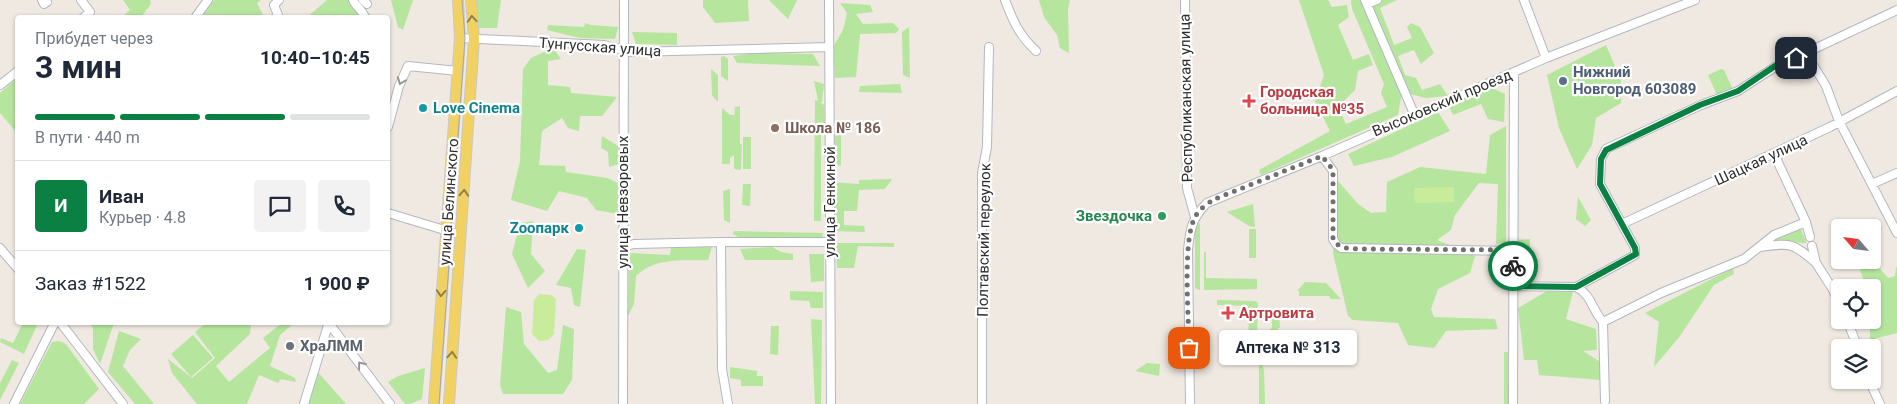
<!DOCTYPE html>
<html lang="ru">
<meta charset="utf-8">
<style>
:root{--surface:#fff;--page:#f2f2f3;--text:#1f2937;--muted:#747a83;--line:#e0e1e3;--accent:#0b8043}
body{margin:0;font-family:Roboto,sans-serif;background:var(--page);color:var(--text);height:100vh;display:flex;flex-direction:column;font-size:19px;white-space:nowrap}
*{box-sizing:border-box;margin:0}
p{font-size:16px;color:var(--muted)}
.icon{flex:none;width:28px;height:28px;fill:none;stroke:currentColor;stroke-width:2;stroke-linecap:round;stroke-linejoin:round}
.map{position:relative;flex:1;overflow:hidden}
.sheet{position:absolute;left:15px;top:15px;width:375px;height:310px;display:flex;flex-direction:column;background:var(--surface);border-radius:5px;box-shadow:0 1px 4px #0004}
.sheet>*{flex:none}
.needle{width:32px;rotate:298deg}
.tools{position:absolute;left:1831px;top:219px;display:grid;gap:10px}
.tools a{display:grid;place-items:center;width:50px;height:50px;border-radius:5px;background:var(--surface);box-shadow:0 1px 4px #0004;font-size:25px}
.pin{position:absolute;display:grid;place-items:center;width:42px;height:42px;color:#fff;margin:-21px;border-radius:10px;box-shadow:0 2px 8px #0006}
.courier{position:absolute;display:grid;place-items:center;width:50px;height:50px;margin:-25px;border:4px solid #0b8043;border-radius:50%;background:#fff;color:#222;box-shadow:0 1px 6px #0007}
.bubble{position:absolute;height:35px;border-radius:5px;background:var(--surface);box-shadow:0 1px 4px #0004;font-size:16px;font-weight:700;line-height:35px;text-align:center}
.summary em{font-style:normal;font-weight:700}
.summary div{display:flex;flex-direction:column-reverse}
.summary{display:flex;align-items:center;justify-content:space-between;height:85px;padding:0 20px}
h1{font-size:32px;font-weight:700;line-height:38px}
.bar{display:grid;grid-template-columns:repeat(4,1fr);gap:8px 5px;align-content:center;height:60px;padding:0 20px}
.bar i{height:6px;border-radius:4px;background:var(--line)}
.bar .current{background:var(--accent)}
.bar p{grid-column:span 4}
.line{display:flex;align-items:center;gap:12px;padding:0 20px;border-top:1px solid var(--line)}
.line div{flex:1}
.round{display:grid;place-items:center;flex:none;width:52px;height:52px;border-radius:5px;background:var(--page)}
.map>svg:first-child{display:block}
.green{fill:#b6e59e}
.pitch{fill:#c9ec9a}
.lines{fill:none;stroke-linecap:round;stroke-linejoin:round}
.minor-casing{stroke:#b4b7c1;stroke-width:10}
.major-casing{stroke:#c9c9c9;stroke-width:12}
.minor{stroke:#fff;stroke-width:8}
.major{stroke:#f2d163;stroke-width:10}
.tram{stroke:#a3a6b8;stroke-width:1}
.oneway{stroke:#908048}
.oneway2{stroke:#969696}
.done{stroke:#726f6d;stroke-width:5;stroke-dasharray:0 9}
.route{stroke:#0b8043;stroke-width:6}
.service-dot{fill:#5c6f8a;stroke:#fff;stroke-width:2}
.health-dot{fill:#e0444e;stroke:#fff;stroke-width:2}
.culture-dot{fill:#0f9aa8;stroke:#fff;stroke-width:2}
.education-dot{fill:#8d6e63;stroke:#fff;stroke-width:2}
.leisure-dot{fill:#2e9e5b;stroke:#fff;stroke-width:2}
.worship-dot{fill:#6b7280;stroke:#fff;stroke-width:2}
.labels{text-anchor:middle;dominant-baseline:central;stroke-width:4.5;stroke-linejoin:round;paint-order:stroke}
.street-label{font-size:15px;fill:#2e2e2e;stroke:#fff}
.service-label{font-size:15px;font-weight:bold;fill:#4e5e75;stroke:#fff;text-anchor:start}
.health-label{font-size:15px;font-weight:bold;fill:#be3a42;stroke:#fff;text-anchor:start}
.culture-label{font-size:15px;font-weight:bold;fill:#0d838f;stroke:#fff;text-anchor:start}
.education-label{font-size:15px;font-weight:bold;fill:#785e54;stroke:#fff;text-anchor:start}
.leisure-label{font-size:15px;font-weight:bold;fill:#27864d;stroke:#fff;text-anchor:end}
.worship-label{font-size:15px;font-weight:bold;fill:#5b616d;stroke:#fff;text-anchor:start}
</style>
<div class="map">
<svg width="1897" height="404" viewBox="0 0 1897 404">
<rect width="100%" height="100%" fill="#efe9e1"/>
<path class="green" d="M123,0H150L151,4L141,17H122L130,10Z
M214,0H261L257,3L264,17H202Z
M327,0H358L372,17L306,18Z
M391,0H413L403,30L398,27Z
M473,0H501L497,28H475Z
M703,0H748L749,21L715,23L703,7Z
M769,0H797L788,19Z
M1039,0H1070L1068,9L1069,53L1060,48L1057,35L1044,17Z
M1299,0H1328L1332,7L1347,5L1349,17L1338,25L1353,60L1369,54L1373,65L1358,71L1355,90L1338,107L1346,124L1387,107L1381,93L1384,84L1352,9L1351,0H1397L1380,8L1394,45L1412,38L1407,27L1411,23L1420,27L1434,53L1421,64L1414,50L1398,56L1405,75L1416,78L1422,90L1440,84L1448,96L1426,98L1402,92L1398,115L1261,175L1259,170L1330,131L1315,101L1324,75Z
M840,3L870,5L873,12L856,14L863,24L893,23L899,29L896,33L860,34L856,77L835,78L833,47L843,30L847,13Z
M585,23L591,25L618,27L615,39L580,38L547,30L548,25L584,27Z
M909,27L910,78L903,75L902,32Z
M632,32L677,33V45L636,44Z
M1606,45L1621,80V103L1596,118L1592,145L1577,169L1559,128L1547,75Z
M553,48L561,59L548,61V85L570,87L571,93L617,97L602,116H580L579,131L568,128L562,118L542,131L539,165L565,166L566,172L607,178L618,183V214L596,210L587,198L559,191L547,211L511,200L520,161L523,69L531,58Z
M756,53L813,54L820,66L737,63L733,56Z
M724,56L728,59V81L721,76V57Z
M711,69L718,75V102L712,95Z
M1721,69L1724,70L1732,87L1731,89L1717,95L1708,75Z
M17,78V133L0,113V93Z
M814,81L824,84L822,102H820L824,105L825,132L821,133V221H814L815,100L818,101Z
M900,84L902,93L859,92L860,86Z
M1492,88L1505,94L1504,122L1488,119L1481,104L1453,115L1448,104Z
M740,106V144H742L741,170L734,169V155L730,158V164H722V108L730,115H734V121L735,107Z
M1438,112L1450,131L1392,157L1354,166L1348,154Z
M1506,126V242L1496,244L1498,184L1479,183L1455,215L1451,230L1437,240L1475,256L1470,273L1438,289L1431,309L1434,317L1495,319L1498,329L1446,331L1434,348L1408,345L1398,323L1353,320L1348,316L1333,253L1338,181L1358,204L1371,213L1386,212L1387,182L1420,167L1486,174L1490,135Z
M841,132V166L835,164V136Z
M602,136L618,146L619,164L609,167L608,152L601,148Z
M743,137H751V169H743Z
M892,179L885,189L859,190L857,211H844V225L864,226L865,232L833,231L832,182L859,184V180Z
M743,184H751L750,206L742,205Z
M730,189V223L724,220L723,191Z
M1578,197L1591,220L1585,226L1576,219Z
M1253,204L1255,227L1249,226L1227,212Z
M533,221L531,254L545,271L528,288L512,254L520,223Z
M1200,222V290L1195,288V230Z
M1798,223L1807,243L1783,242L1769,245L1774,235Z
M1249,229H1256V258H1249Z
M734,231L823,233L822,239L740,238L733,234Z
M1530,239L1529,277L1519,271V240Z
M836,243H894V247L858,246L854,268H837Z
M712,247L708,260C682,261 655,257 636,276L634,304L628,316L629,253L670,255L671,248Z
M772,247L781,252L793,254V260H745L740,249Z
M577,249L586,250L580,307L574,305L571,288L556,285Z
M1204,252H1206V278L1257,279V289L1204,290Z
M809,254H824V281L811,282Z
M1867,266L1880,269L1888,278L1895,276L1896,267L1897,268V333L1870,340V327L1877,317L1873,304L1872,288L1866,287L1859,267Z
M1733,268L1734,274L1714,285L1680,336L1654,367L1659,322L1645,313Z
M1305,282L1326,283L1341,299H1331L1329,296H1299V291H1297Z
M790,291L823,292V308H811L809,301L790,300Z
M1547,291L1573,292L1566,319L1596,329L1597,350L1583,351L1602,363V380L1539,375L1537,360H1524L1518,308Z
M1217,300L1255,301L1258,303L1257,340H1249L1248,306L1217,305Z
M506,307L521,312L524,344L548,373L557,370L563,325L574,329L572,380L563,394H503L500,385Z
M1278,313L1279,314L1280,328H1278L1277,340H1269V330L1272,328V314Z
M811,319L822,320L821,404H815Z
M23,323H38L24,354L0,342L1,338L13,343Z
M89,323H114L100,364L93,349V328Z
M206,323H251L250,334L216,366L229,382L270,348L263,338L282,323H294L280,335L270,366L295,378L296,382L281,379L278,383L259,375L247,404H197L172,373L168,359L192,378L215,358L195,332Z
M771,326H779L778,355L770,354Z
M119,331L141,339L130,350L123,366L154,404H135L108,372Z
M193,335L213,358L191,377L171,354Z
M59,341L66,344L99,389L84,404H20L52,342Z
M1280,341V364H1272V345Z
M1504,352H1508V404H1504Z
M12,360L19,363L0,400V383Z
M1147,363L1160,364L1159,376L1135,371Z
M1259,363L1262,364L1264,370L1265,404H1259Z
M730,367L757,371V376H763V386H741V380L730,378Z
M425,368L422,399L410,404H405L388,382L398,376Z
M317,371L346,404H307Z"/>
<path class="pitch" d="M1454,187V202L1415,203L1414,188Z
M539,294L551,295L556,299L554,334L548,340L539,341L532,334L534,300Z"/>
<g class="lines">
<g class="minor-casing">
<path id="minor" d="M42,0L44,4L47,2
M81,0L90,12L83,18
M353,0C356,7 363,10 365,18
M363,0L367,4
M829,0L831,404
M1005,0C1013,21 1019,35 1036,51
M1185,0L1187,188L1195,217
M1365,0L1415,116
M1524,0L1546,58
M1367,4L1377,0
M195,18L208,0
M275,18L278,15L274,5L279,0
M460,38L604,45L632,52L829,47
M1807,55L1826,86L1839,121L1897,233
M0,85L18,71
M388,127L399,86L408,66L458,71
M1774,154L1806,222L1810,237
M1322,156L1333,171V239L1336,244L1341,248L1513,251
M1872,184L1897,173
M388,213L461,235
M1622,224L1830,127L1897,91
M721,242L722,369L728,404
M1812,246L1816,263L1832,288L1840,304
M623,247L634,244L721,242H831
M1760,247C1791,243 1792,242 1816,263
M0,248L18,269
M1512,286L1576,287C1592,295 1592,310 1603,322L1605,401
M1576,287L1635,255V248L1600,184L1601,159L1606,149L1701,105L1738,91L1775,67L1807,55L1812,50L1897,10
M1847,320L1858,348
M60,322L123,404
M328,322L390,404
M1603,322L1661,293L1744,259L1774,235L1806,222
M1869,380L1880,404
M14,404L55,322
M304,404L329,322
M623,404L624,0
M982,404V173L987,147L989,47
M1190,404L1188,250C1190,229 1192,218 1207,203L1322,156L1546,58L1695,0
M1513,404L1514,72"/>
</g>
<g class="major-casing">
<path id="major" d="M434,404L460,38L458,0
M449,404L474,39L471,0"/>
</g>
<use href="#minor" class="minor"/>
<use href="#major" class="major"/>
<path class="tram" d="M439,404L465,38L462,0"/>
</g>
<defs><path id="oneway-chevron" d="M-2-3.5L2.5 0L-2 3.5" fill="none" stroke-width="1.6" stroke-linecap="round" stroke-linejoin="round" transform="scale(1.25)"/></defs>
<g class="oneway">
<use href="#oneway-chevron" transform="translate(472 19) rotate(-94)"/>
<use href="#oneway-chevron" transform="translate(464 193) rotate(-86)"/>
<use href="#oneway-chevron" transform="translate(441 293) rotate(94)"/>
<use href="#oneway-chevron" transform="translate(452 355) rotate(-86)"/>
</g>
<g class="oneway2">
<use href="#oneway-chevron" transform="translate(401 81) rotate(111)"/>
<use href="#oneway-chevron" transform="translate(361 365) rotate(-128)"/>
</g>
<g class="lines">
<path class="done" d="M1189,348C1189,317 1182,242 1195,217C1199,209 1208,203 1215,199L1322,156L1333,170V239C1339,250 1351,248 1362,249L1513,250V266"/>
<path class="route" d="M1513,266L1512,286L1576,287L1636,254L1635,248L1600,184L1601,159L1606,150L1700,105L1738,91L1775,66L1796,58"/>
</g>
<circle class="service-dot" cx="1563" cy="81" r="5"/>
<g class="health-dot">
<path d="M1246.5 93.5h5v5h5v5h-5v5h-5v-5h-5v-5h5z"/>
<path d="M1225.5 305.5h5v5h5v5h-5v5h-5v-5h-5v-5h5z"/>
</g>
<g class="culture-dot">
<circle cx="423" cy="108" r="5"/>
<circle cx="579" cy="228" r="5"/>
</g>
<circle class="education-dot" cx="775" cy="128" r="5"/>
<circle class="leisure-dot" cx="1162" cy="216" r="5"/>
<circle class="worship-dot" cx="290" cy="346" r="5"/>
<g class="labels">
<g class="street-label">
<text transform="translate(600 47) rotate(4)">Тунгусская улица</text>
<text transform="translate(1186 98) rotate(-91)">Республиканская улица</text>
<text transform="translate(1442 103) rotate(-23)">Высоковский проезд</text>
<text transform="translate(1761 160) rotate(-25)">Шацкая улица</text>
<text transform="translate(449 202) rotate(-86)">улица Белинского</text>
<text transform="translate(623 202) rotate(-90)">улица Невзоровых</text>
<text transform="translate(830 202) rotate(-90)">улица Генкиной</text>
<text transform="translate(984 240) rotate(-89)">Полтавский переулок</text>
</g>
<g class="service-label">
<text x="1573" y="72">Нижний<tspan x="1573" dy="17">Новгород 603089</tspan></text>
</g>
<g class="health-label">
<text x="1260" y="92">Городская<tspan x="1260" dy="17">больница №35</tspan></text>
<text x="1239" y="313">Артровита</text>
</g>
<g class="culture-label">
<text x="433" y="108">Love Cinema</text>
<text x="569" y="228" text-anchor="end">Zooпарк</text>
</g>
<g class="education-label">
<text x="785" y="128">Школа № 186</text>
</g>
<g class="leisure-label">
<text x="1152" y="216">Звездочка</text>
</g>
<g class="worship-label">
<text x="300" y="346">ХраЛММ</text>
</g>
</g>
</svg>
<div class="tools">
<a><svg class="needle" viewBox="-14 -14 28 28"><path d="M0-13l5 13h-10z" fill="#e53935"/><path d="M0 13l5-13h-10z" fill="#747a83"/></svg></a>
<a><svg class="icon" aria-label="locate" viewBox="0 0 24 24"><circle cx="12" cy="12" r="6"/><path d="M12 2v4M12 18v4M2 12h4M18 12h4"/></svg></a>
<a><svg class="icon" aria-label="layers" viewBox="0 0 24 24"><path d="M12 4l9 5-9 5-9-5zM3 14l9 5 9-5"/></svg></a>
</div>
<div class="pin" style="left:1189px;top:348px;background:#ea580c"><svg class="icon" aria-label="bag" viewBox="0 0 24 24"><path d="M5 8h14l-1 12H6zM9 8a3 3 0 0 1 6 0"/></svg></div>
<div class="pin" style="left:1796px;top:58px;background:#1f2937"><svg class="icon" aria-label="home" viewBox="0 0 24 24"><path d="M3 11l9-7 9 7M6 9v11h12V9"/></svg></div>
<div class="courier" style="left:1513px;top:266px"><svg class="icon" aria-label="bike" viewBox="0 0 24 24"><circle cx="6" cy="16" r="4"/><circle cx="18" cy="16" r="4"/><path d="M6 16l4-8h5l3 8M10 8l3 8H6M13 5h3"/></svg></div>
<div class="bubble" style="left:1219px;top:330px;width:138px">Аптека № 313</div>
<section class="sheet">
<div class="summary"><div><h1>3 мин</h1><p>Прибудет через</p></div><em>10:40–10:45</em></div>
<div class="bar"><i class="current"></i><i class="current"></i><i class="current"></i><i></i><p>В пути · 440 m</p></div>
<div class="line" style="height:90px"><b class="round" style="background:var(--accent);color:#fff">И</b><div><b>Иван</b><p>Курьер · 4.8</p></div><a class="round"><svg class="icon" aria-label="chat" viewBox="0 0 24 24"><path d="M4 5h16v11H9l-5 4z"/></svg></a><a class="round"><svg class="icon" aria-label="phone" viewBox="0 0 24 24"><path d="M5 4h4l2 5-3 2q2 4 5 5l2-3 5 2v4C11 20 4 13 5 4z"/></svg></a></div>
<div class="line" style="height:65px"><div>Заказ #1522</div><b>1 900 ₽</b></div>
</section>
</div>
